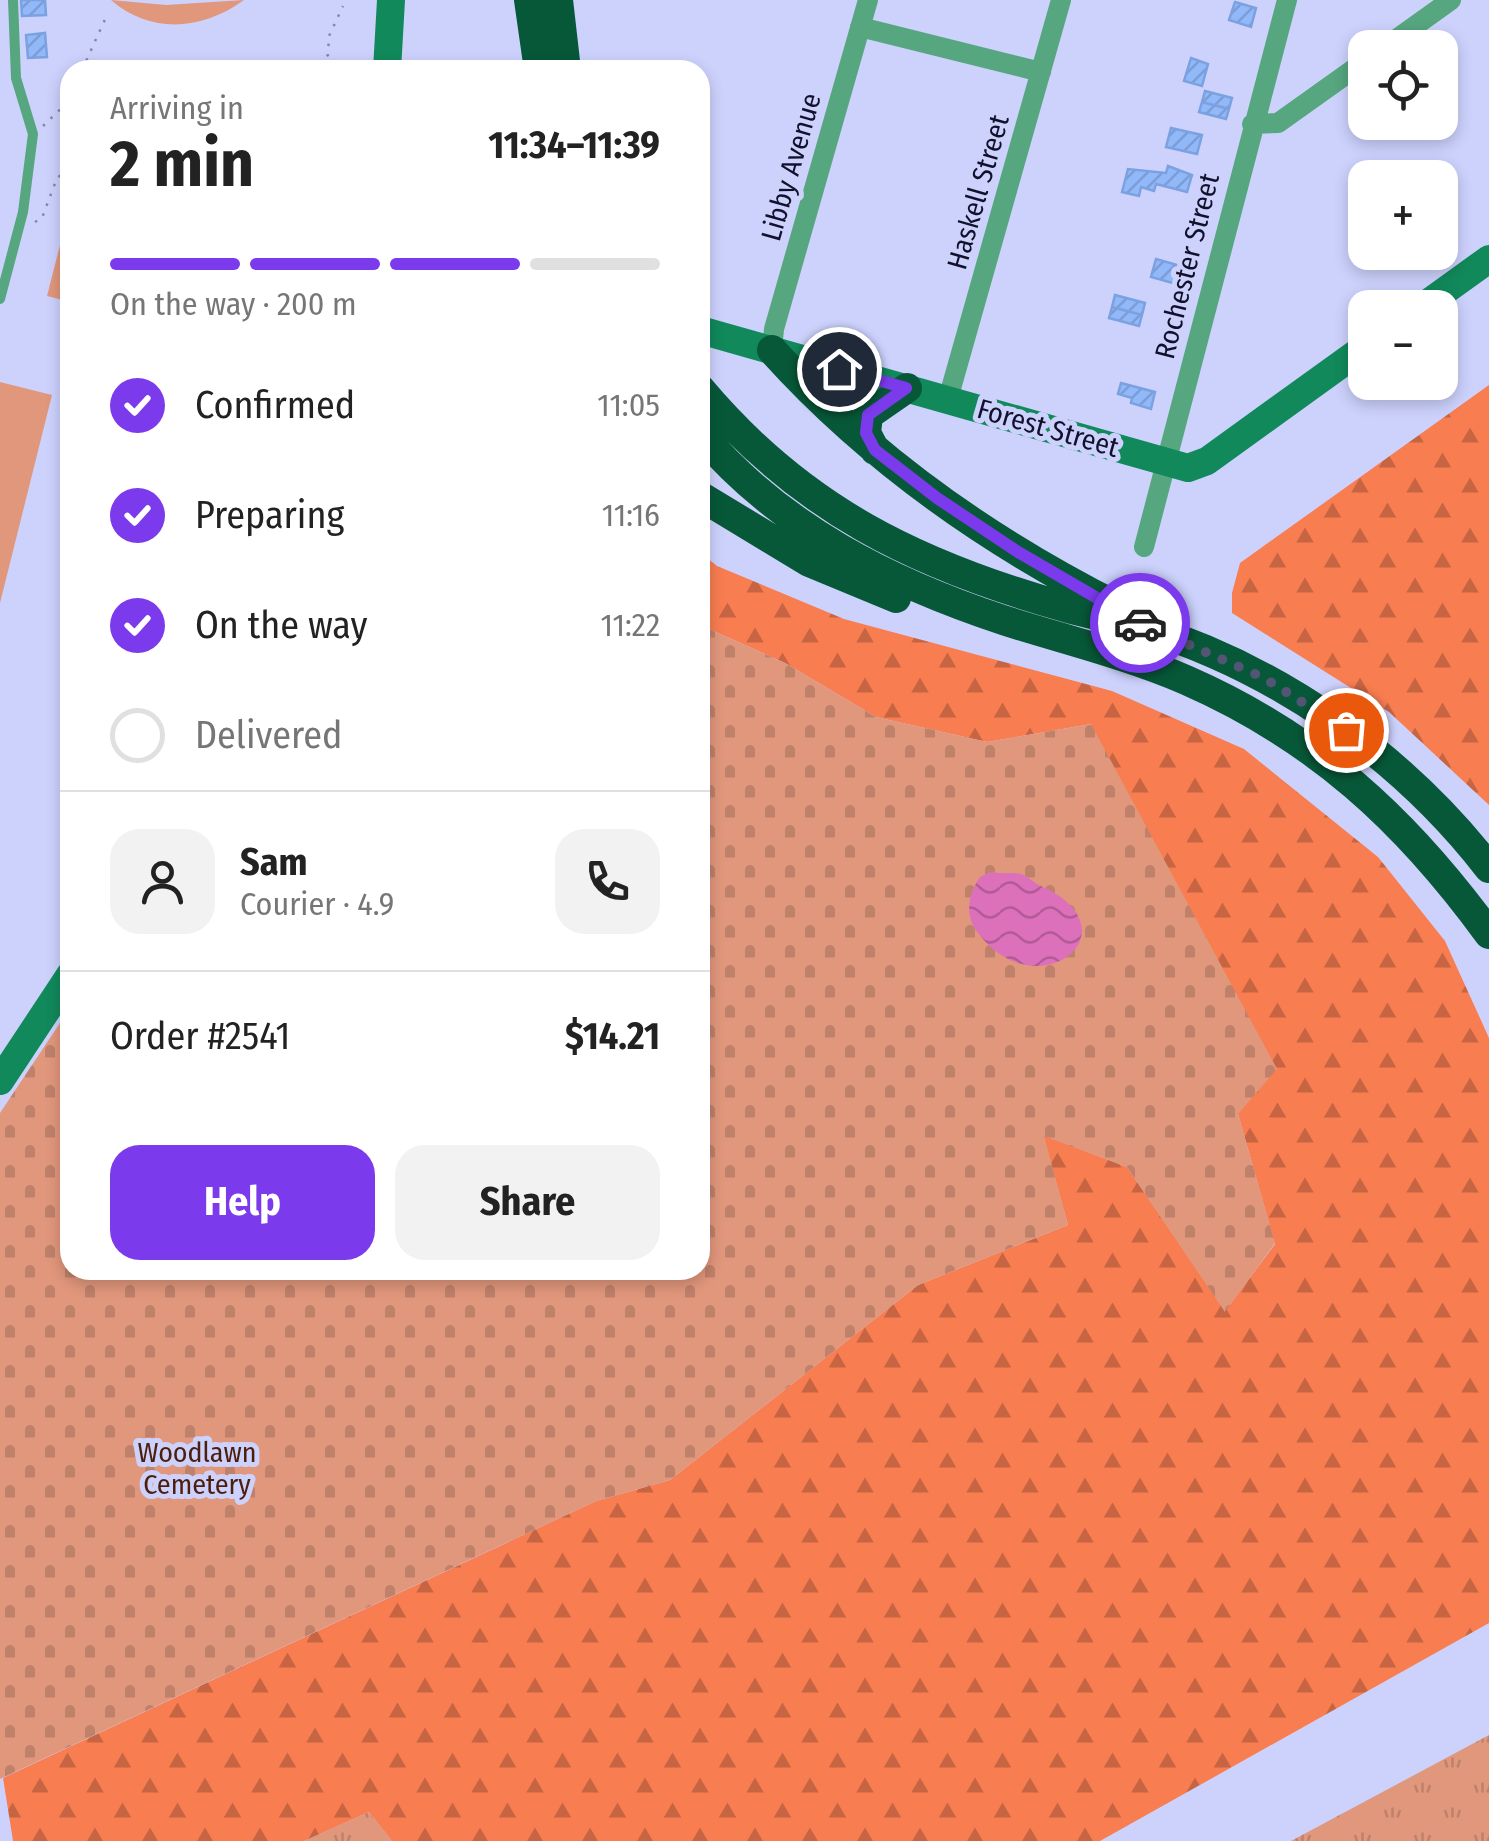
<!DOCTYPE html>
<meta charset="utf-8">
<style>
:root{--surface:#fff;--page:#f2f2f2;--text:#222;--muted:#767676;--line:#e0e0e0;--accent:#7c3aed}
body{margin:0;font-family:"Fira Sans Condensed",sans-serif;background:var(--page);color:var(--text);height:100vh;display:flex;flex-direction:column;font-size:38px;white-space:nowrap}
*{box-sizing:border-box;margin:0}
p{font-size:32px;color:var(--muted)}
.icon{flex:none;width:55px;height:55px;fill:none;stroke:currentColor;stroke-width:2;stroke-linecap:round;stroke-linejoin:round}
.map{position:relative;flex:1;overflow:hidden}
.panel{position:absolute;left:60px;top:60px;width:650px;height:1220px;display:flex;flex-direction:column;background:var(--surface);border-radius:30px;box-shadow:0 5px 15px #0003}
.panel>*{flex:none}
.controls{position:absolute;left:1348px;top:30px;display:grid;gap:20px}
.controls a{display:grid;place-items:center;width:110px;height:110px;border-radius:20px;background:var(--surface);box-shadow:0 5px 15px #0003;font-size:50px}
.pin{position:absolute;display:grid;place-items:center;width:85px;height:85px;color:#fff;margin:-42px;border:5px solid #fff;border-radius:50%;box-shadow:0 2px 10px #0007}
.courier{position:absolute;display:grid;place-items:center;width:100px;height:100px;margin:-50px;border:8px solid #7c3aed;border-radius:50%;background:#fff;color:#222;box-shadow:0 2px 12px #0007}
.head em{font-style:normal;font-weight:700}
.head div{display:flex;flex-direction:column-reverse}
.head{display:flex;align-items:center;justify-content:space-between;height:170px;padding:0 50px}
h1{font-size:65px;font-weight:700;line-height:75px}
.bar{display:grid;grid-template-columns:repeat(4,1fr);gap:15px 10px;align-content:center;height:120px;padding:0 50px}
.bar i{height:12px;border-radius:8px;background:var(--line)}
.bar .active{background:var(--accent)}
.bar p{grid-column:span 4}
.line{display:flex;align-items:center;gap:25px;padding:0 50px;border-top:2px solid var(--line)}
.line div{flex:1}
.round{display:grid;place-items:center;flex:none;width:105px;height:105px;border-radius:30px;background:var(--page)}
ol{padding:0 50px;list-style:none}
li{display:flex;align-items:center;gap:30px;height:110px}
li p{margin-inline-start:auto}
li .icon{padding:10px;border-radius:50%;background:var(--accent);color:#fff;stroke-width:4}
li:last-child{color:var(--muted)}
li i{width:55px;height:55px;border:5px solid var(--line);border-radius:50%}
.cta{display:flex;gap:20px;margin-top:auto;padding:20px 50px}
.cta a{flex:1;height:115px;border-radius:30px;background:var(--accent);color:#fff;font-size:40px;font-weight:700;line-height:115px;text-align:center}
.cta a+a{background:var(--page);color:var(--text)}
.map>svg:first-child{display:block}
.grass{fill:url(#grass-tufts)}
.forest{fill:url(#forest-firs)}
.cemetery{fill:url(#cemetery-stones)}
.pitch{fill:#e1977c}
.water{fill:url(#water-waves)}
.building{fill:url(#building-hatch);stroke:#7ca1e0;stroke-width:2.5}
.lines{fill:none;stroke-linecap:round;stroke-linejoin:round}
.path{stroke:#8487ac;stroke-width:2.5;stroke-dasharray:2.5 8;stroke-linecap:butt}
.lane{stroke:#56a67f;stroke-width:10}
.street{stroke:#56a67f;stroke-width:20}
.secondary{stroke:#11895b;stroke-width:28}
.highway{stroke:#075839;stroke-width:30}
.done{stroke:#535574;stroke-width:10;stroke-dasharray:0 18}
.route{stroke:#7c3aed;stroke-width:12}
.labels{text-anchor:middle;dominant-baseline:central;stroke-width:10;stroke-linejoin:round;paint-order:stroke}
.street-label{font-size:28px;fill:#11112b;stroke:#cdd2fd}
.park-label{font-size:28px;fill:#4d1e0b;stroke:#cdd2fd}
</style>
<div class="map">
<svg width="1489" height="1841" viewBox="0 0 1489 1841">
<defs>
<pattern id="grass-tufts" width="24" height="20" patternUnits="userSpaceOnUse" patternTransform="scale(2.5)"><rect width="24" height="20" fill="#e1977c"/><path d="M3 7l-1-3M5 7V3M7 7l1-3M15 17l-1-3M17 17v-4M19 17l1-3" fill="none" stroke="#c0816b"/></pattern>
<pattern id="forest-firs" width="22" height="20" patternUnits="userSpaceOnUse" patternTransform="scale(2.5)"><rect width="22" height="20" fill="#f87d50"/><path d="M5 1l3.5 6h-7zM16 11l3.5 6h-7z" fill="#c76543"/></pattern>
<pattern id="cemetery-stones" width="16" height="16" patternUnits="userSpaceOnUse" patternTransform="scale(2.5)"><rect width="16" height="16" fill="#e1977c"/><path d="M2 7V4a2 2 0 0 1 4 0v3zM10 15v-3a2 2 0 0 1 4 0v3z" fill="#c0816b"/></pattern>
<pattern id="water-waves" width="16" height="10" patternUnits="userSpaceOnUse" patternTransform="scale(2.5)"><rect width="16" height="10" fill="#dd70bb"/><path d="M0 5q4-4 8 0t8 0" fill="none" stroke="#b25b98"/></pattern>
<pattern id="building-hatch" width="6" height="6" patternUnits="userSpaceOnUse" patternTransform="scale(2.5)"><rect width="6" height="6" fill="#91b8f8"/><path d="M-1 1l2-2M0 6l6-6M5 7l2-2" fill="none" stroke="#7c9dd5"/></pattern>
</defs>
<rect width="100%" height="100%" fill="#cdd2fd"/>
<path class="grass" d="M1489,1735V1841H1291Z
M369,1812L392,1841H304Z"/>
<path class="forest" d="M1489,385V805L1389,712L1232,613V593L1240,563Z
M700,552L717,566L844,619L1112,691L1244,749L1378,857L1445,941L1489,1038V1623L1100,1841H392L369,1812L304,1841H13L3,1778L596,1501L670,1480L918,1285L1068,1225L1043,1135L1127,1167L1225,1311L1275,1244L1238,1114L1091,724L987,742L876,717L785,663L700,625Z"/>
<path class="cemetery" d="M700,625L785,663L876,717L987,742L1091,724L1277,1069L1238,1114L1275,1243L1225,1312L1127,1167L1044,1136L1068,1225L918,1285L670,1480L596,1501L0,1779V1113L70,1008V1270H700Z"/>
<path class="pitch" d="M111,0L166,5L244,0C203,30 151,35 111,0Z
M70,206V302L47,296Z
M0,382L52,395L0,603Z"/>
<path class="water" d="M990,872C1000,874 1012,872 1021,874C1028,876 1034,883 1041,886C1139,930 1038,1012 978,933C964,915 968,895 980,877Z"/>
<path class="building" d="M21,0H45L46,15L22,16Z
M1235,2L1256,8L1251,27L1229,20Z
M45,33L47,57L28,58L26,35Z
M1191,58L1208,64L1202,86L1184,81Z
M1205,91L1232,98L1229,109L1202,102Z
M1202,102L1229,109L1226,119L1199,112Z
M1171,128L1202,135L1197,154L1166,147Z
M1168,166L1192,175L1187,192L1156,184L1154,191L1141,187L1139,196L1122,192L1128,169L1166,173Z
M1156,259L1181,266L1176,284L1151,277Z
M1115,295L1145,303L1142,315L1112,307Z
M1112,307L1142,315L1139,326L1109,318Z
M1121,383L1155,392L1151,409L1131,403L1132,398L1118,394Z"/>
<g class="lines">
<path class="path" d="M82,70L107,15
M311,70L328,55L329,36L343,6
M43,126L70,100
M35,222L42,218L57,178L70,168"/>
<path class="lane" d="M0,299L23,212L33,134L16,78L13,0"/>
<path class="street" d="M860,27L1041,72
M1384,48L1451,0
M1252,124L1278,123L1365,61
M772,350L774,329L868,0
M948,399L1061,0
M1144,547L1287,0"/>
<path class="secondary" d="M387,70L391,0
M1421,308L1489,259
M700,330L1188,468L1207,461L1365,347
M0,1081L70,975"/>
<path class="highway" d="M529,0L539,70
M558,0L566,70
M772,350C870,459 989,542 1120,608
M700,389C801,509 916,565 1065,607C1092,615 1119,619 1146,628C1280,670 1403,757 1489,868
M700,433C780,528 890,583 1006,621C1066,640 1128,655 1186,680C1316,737 1406,820 1489,934
M875,450L866,433L868,415L907,388
M700,496L809,562L896,598"/>
</g>
<g class="lines">
<path class="done" d="M1140,623L1264,678L1346,730"/>
<path class="route" d="M839,369L906,388L868,415L866,433L875,450L937,498L1018,552L1140,623"/>
</g>
<g class="labels">
<g class="street-label">
<text transform="translate(791 167) rotate(-74)">Libby Avenue</text>
<text transform="translate(978 192) rotate(-74)">Haskell Street</text>
<text transform="translate(1187 266) rotate(-76)">Rochester Street</text>
<text transform="translate(1048 428) rotate(16)">Forest Street</text>
</g>
<g class="park-label">
<text x="197" y="1452">Woodlawn<tspan x="197" dy="32">Cemetery</tspan></text>
</g>
</g>
</svg>
<div class="controls">
<a><svg class="icon" aria-label="locate" viewBox="0 0 24 24"><circle cx="12" cy="12" r="6"/><path d="M12 2v4M12 18v4M2 12h4M18 12h4"/></svg></a>
<a>+</a>
<a>−</a>
</div>
<div class="pin" style="left:1346px;top:730px;background:#ea580c"><svg class="icon" aria-label="bag" viewBox="0 0 24 24"><path d="M5 8h14l-1 12H6zM9 8a3 3 0 0 1 6 0"/></svg></div>
<div class="pin" style="left:839px;top:369px;background:#1f2937"><svg class="icon" aria-label="home" viewBox="0 0 24 24"><path d="M3 11l9-7 9 7M6 9v11h12V9"/></svg></div>
<div class="courier" style="left:1140px;top:623px"><svg class="icon" aria-label="car" viewBox="0 0 24 24"><path d="M5 17H2v-5l4-1 3-4h7l3 4 3 1v5h-3M9 17h6M6 11h13"/><circle cx="7" cy="17" r="2"/><circle cx="17" cy="17" r="2"/></svg></div>
<section class="panel">
<div class="head"><div><h1>2 min</h1><p>Arriving in</p></div><em>11:34–11:39</em></div>
<div class="bar"><i class="active"></i><i class="active"></i><i class="active"></i><i></i><p>On the way · 200 m</p></div>
<ol>
<li><svg class="icon" aria-label="check" viewBox="0 0 24 24"><path d="M5 12l5 5 9-10"/></svg>Confirmed<p>11:05</p></li>
<li><svg class="icon" aria-label="check" viewBox="0 0 24 24"><path d="M5 12l5 5 9-10"/></svg>Preparing<p>11:16</p></li>
<li><svg class="icon" aria-label="check" viewBox="0 0 24 24"><path d="M5 12l5 5 9-10"/></svg>On the way<p>11:22</p></li>
<li><i></i>Delivered</li>
</ol>
<div class="line" style="height:180px"><a class="round"><svg class="icon" aria-label="person" viewBox="0 0 24 24"><circle cx="12" cy="8" r="4"/><path d="M4 21q1-7 8-7t8 7"/></svg></a><div><b>Sam</b><p>Courier · 4.9</p></div><a class="round"><svg class="icon" aria-label="phone" viewBox="0 0 24 24"><path d="M5 4h4l2 5-3 2q2 4 5 5l2-3 5 2v4C11 20 4 13 5 4z"/></svg></a></div>
<div class="line" style="height:130px"><div>Order #2541</div><b>$14.21</b></div>
<div class="cta"><a>Help</a><a>Share</a></div>
</section>
</div>
